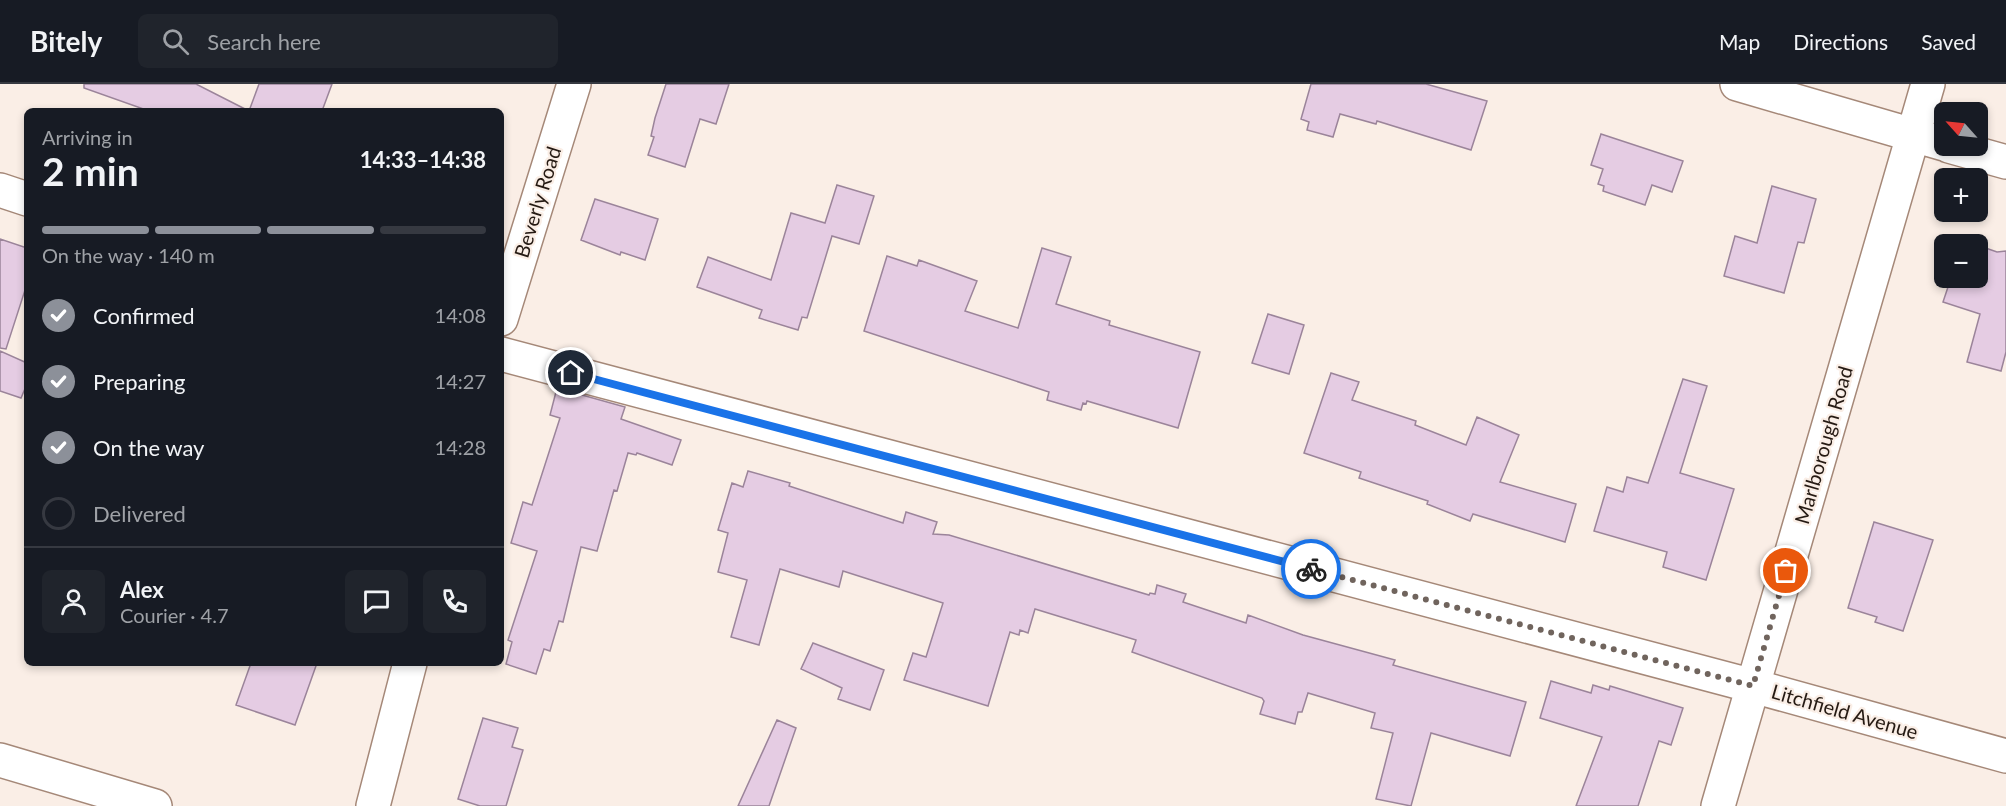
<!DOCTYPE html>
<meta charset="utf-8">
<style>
:root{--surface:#171b24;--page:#20242c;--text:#f1f3f6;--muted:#9ea1a6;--line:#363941;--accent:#8c9099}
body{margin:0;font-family:Lato,sans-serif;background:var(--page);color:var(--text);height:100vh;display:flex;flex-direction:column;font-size:22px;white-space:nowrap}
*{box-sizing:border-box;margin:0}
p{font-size:20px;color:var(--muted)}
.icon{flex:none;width:33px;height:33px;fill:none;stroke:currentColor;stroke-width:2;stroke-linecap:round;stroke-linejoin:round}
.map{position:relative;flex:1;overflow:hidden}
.sheet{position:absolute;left:24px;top:24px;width:480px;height:558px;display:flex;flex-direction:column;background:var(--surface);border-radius:9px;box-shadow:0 3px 9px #0003}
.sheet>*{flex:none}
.needle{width:39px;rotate:297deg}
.fabs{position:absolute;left:1934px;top:18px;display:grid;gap:12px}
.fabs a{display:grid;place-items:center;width:54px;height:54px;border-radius:9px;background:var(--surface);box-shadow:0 3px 9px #0003;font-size:30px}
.pin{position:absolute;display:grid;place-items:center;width:51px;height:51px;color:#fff;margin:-26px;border:3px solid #fff;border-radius:50%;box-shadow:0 2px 6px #0007}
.courier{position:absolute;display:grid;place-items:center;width:60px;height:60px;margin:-30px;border:4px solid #1a73e8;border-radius:50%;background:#fff;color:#222;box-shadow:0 2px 8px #0007}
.head em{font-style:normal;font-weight:700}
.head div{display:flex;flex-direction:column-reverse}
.head{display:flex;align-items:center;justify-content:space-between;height:102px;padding:0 18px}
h1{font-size:39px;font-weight:700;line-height:45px}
.bar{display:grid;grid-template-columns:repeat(4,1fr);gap:9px 6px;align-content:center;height:72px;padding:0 18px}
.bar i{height:8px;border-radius:4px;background:var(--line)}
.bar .on{background:var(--accent)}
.bar p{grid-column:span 4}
.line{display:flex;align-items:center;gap:15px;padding:0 18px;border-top:2px solid var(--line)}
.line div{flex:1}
.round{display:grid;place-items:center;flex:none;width:63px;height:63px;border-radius:9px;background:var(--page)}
ol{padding:0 18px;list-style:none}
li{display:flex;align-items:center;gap:18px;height:66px}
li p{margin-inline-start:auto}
li .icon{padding:6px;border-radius:50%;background:var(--accent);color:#fff;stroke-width:4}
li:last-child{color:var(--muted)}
li i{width:33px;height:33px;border:3px solid var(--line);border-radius:50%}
header{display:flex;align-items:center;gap:36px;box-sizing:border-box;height:84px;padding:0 30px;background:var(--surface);border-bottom:2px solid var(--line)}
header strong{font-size:28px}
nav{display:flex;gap:33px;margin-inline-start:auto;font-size:21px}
.search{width:420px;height:54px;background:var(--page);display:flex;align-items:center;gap:15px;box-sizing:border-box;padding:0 21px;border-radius:9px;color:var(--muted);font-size:22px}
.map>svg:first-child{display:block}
.building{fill:#e5cce3;stroke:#9b849a;stroke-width:1.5}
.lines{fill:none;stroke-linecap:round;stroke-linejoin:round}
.minor-casing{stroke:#a58878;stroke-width:36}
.minor{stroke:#fff;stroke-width:33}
.done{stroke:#70645d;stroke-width:6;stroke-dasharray:0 10.8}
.route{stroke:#1a73e8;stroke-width:8}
.labels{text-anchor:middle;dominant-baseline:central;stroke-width:4.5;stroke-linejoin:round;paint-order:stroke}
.street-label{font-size:20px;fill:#251a13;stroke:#faeee6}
</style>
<header>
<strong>Bitely</strong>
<div class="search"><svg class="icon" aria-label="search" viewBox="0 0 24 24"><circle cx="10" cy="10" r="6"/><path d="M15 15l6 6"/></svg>Search here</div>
<nav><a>Map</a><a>Directions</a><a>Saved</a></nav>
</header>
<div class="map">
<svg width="2006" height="722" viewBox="0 0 2006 722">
<rect width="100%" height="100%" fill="#faeee6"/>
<path class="building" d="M84,0H196L249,27H149L84,4Z
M259,0H332L322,27H249Z
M666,0H729L716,40L700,35L685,83L648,71L654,53L651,52L655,34Z
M1311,0H1426L1487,17L1471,66L1377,37L1376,40L1340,30L1333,53L1307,46L1309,38L1301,35Z
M1601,50L1683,77L1672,108L1652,101L1645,121L1603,107L1604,102L1598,100L1603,85L1591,81Z
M837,101L874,112L859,160L832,152L807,234L802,233L798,246L759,234L762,226L697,203L708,173L771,196L791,129L825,139Z
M1772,102L1816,115L1804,159L1798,158L1784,209L1724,192L1735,152L1757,159Z
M595,115L658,135L645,176L621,168L620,171L581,156Z
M0,155L27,164V200L6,265L0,264Z
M1977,161L1997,168L2006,167V268L2001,287L1967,278L1980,230L1943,218L1951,194H1977Z
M1042,164L1071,173L1056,220L1110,237L1109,241L1200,268L1178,344L1087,317L1086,320L1083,319L1081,326L1047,316L1049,308L864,247L887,172L917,182L919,176L977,197L965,227L1018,244Z
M1268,230L1304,241L1289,290L1252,279Z
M0,267L27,279V300L21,314L0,307Z
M1331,289L1359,298L1352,316L1416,337L1415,341L1466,361L1477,333L1519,351L1500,398L1576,420L1565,458L1473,430L1470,437L1427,420L1428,417L1359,394L1361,388L1304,369Z
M1683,295L1707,302L1680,389L1734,405L1706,496L1663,483L1667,468L1594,447L1607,403L1623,408L1627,393L1648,399Z
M557,304L625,323L621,335L681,356L672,381L637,369L636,371L628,369L617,407L614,406L597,467L581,463L563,538L559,537L550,567L544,565L536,590L506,580L512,558L508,556L537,467L511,459L523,418L532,421L560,334L550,331Z
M748,387L790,399L789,402L903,439L906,428L937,438L933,450L949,451L1149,511L1150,509L1155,510L1157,501L1186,510L1183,518L1246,539L1248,531L1303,551L1395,576L1393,581L1526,618L1510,672L1431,649L1411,722L1376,715L1393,649L1371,644L1375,629L1308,609L1302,628H1298L1295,640L1260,630L1264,617L1262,614L1132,568L1136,556L1035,525L1028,549L1020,546L1019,551L1010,548L988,622L904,596L913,569L926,573L943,519L843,487L839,503L780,485L759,561L731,553L747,496L718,488L728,449L718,446L732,399L743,403Z
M1874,438L1933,456L1903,547L1875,538L1877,533L1848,524Z
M813,559L884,586L870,626L838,615L842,604L801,585Z
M251,579H317L295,641L236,621Z
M1551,597L1591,609L1593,601L1609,606L1610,602L1683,624L1671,661L1659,657L1638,722H1576L1602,653L1540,634Z
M483,634L518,644L512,663L523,666L506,722H480L458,715Z
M777,636L796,644L769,722H738Z"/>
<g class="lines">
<g class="minor-casing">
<path id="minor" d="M1737,0L1944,60
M1949,62L2006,78
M0,106L27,115
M501,235L574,0
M501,270L1753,602L2006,672
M0,676L155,722
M373,722L410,579
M1718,722L1928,0"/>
</g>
<use href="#minor" class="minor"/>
</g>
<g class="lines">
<path class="done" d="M1311,485L1753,602L1786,487"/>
<path class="route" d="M571,289L1311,485"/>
</g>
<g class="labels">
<g class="street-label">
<text transform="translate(537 118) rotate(-73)">Beverly Road</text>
<text transform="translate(1823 361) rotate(-74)">Marlborough Road</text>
<text transform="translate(1845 627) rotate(16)">Litchfield Avenue</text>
</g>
</g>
</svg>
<div class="fabs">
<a><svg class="needle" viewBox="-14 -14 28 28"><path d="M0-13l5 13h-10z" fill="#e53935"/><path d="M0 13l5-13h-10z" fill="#9ea1a6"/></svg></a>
<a>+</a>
<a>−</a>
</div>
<div class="pin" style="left:1786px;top:487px;background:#ea580c"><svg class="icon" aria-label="bag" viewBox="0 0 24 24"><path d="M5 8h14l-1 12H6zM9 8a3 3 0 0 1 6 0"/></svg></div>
<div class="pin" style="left:571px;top:289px;background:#1f2937"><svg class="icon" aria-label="home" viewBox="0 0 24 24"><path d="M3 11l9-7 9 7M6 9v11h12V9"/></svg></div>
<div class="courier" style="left:1311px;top:485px"><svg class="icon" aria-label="bike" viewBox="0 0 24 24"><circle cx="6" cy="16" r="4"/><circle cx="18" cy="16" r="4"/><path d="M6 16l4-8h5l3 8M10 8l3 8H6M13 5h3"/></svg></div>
<section class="sheet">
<div class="head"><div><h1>2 min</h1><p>Arriving in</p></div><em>14:33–14:38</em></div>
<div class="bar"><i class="on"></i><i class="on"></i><i class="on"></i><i></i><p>On the way · 140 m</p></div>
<ol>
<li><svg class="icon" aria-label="check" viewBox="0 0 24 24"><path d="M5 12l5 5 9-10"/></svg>Confirmed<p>14:08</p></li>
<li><svg class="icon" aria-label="check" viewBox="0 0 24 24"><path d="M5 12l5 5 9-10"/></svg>Preparing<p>14:27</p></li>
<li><svg class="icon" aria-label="check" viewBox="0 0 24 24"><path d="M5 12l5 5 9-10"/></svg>On the way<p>14:28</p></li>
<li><i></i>Delivered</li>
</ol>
<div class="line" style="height:108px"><a class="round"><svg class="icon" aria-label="person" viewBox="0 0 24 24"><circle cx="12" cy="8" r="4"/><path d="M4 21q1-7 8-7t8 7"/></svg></a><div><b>Alex</b><p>Courier · 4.7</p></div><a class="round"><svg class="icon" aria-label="chat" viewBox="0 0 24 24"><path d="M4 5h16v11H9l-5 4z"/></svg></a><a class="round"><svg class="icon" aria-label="phone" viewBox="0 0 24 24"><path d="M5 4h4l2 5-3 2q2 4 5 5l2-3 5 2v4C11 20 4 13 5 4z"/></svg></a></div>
</section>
</div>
